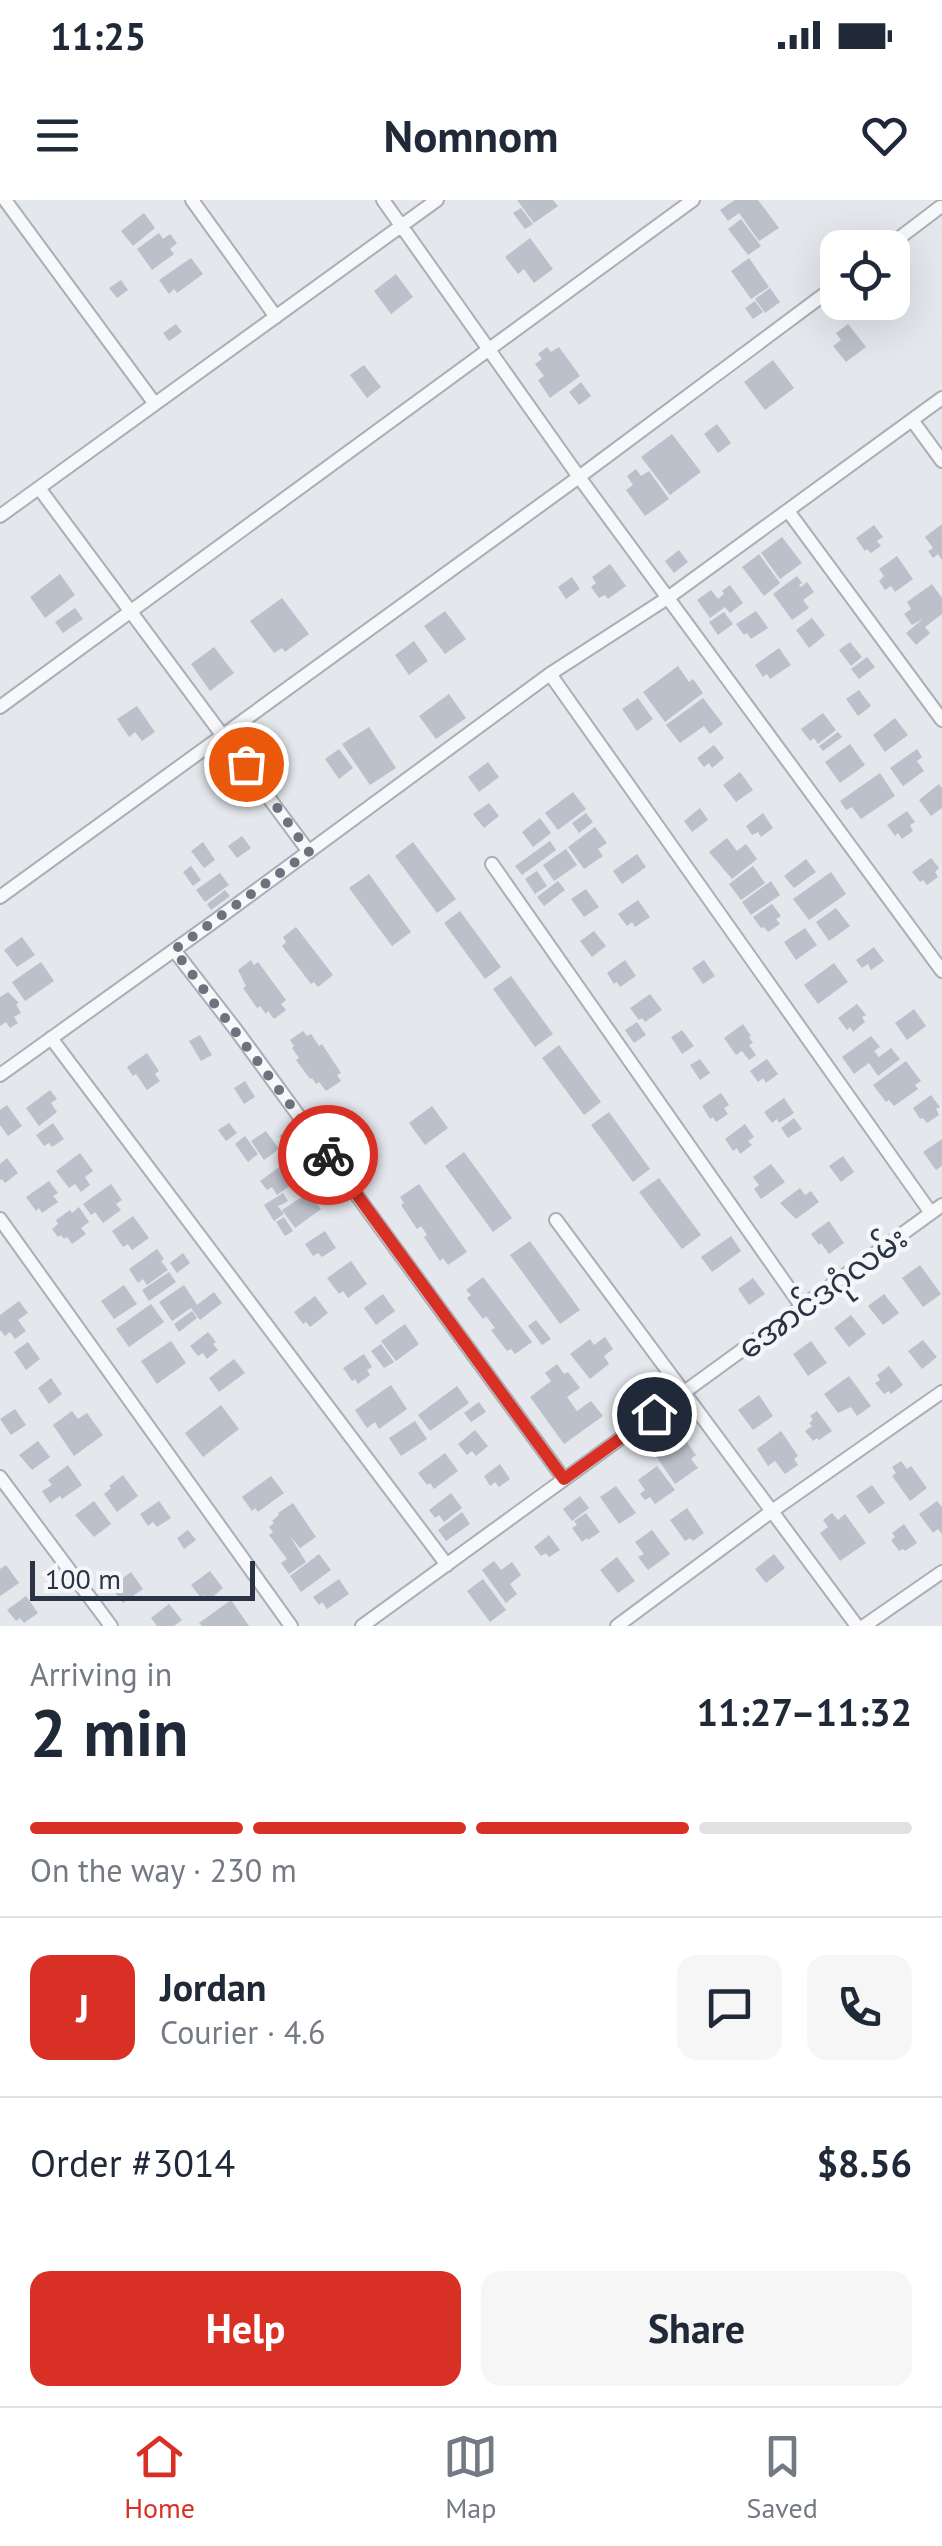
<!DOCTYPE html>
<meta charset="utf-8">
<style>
:root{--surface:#fff;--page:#f6f6f7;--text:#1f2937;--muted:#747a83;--line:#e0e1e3;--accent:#d93025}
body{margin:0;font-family:"PT Sans","Noto Sans Myanmar",sans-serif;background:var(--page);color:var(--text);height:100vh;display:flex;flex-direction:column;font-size:38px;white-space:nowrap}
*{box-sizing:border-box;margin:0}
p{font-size:32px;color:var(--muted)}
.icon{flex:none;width:55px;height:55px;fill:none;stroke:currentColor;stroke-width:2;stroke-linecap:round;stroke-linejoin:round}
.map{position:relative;height:1426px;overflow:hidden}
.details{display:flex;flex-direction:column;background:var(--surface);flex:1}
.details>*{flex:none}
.tools{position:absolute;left:820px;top:30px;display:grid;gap:20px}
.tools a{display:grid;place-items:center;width:90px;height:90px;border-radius:20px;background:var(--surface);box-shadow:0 10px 40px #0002;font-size:50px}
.scale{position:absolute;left:30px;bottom:25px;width:225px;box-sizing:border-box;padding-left:10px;border:5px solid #2b3445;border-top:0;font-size:28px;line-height:35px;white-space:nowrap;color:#2b3445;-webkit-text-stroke:8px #f4f6f9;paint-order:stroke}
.pin{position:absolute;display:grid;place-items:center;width:85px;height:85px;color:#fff;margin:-42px;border:5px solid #fff;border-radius:50%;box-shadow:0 2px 10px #0007}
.courier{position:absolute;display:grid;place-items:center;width:100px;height:100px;margin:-50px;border:8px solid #d93025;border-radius:50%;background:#fff;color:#222;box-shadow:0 2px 12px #0007}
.head em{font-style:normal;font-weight:700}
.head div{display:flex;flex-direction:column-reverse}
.head{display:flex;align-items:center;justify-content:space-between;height:170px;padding:0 30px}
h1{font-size:65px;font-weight:700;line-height:75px}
.bar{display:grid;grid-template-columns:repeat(4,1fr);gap:15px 10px;align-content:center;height:120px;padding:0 30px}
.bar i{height:12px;border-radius:8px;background:var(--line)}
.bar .current{background:var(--accent)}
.bar p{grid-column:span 4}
.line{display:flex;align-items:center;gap:25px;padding:0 30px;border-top:2px solid var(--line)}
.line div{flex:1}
.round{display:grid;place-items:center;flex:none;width:105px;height:105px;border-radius:20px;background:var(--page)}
.action{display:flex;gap:20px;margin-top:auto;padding:20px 30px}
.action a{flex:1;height:115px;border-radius:20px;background:var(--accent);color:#fff;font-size:40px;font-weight:700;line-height:115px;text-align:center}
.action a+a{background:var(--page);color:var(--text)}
.status{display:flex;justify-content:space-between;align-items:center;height:70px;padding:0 50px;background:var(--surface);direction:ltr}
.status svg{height:28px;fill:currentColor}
header{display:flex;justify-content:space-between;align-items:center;height:130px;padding:0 30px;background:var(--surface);font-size:45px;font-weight:700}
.tabs{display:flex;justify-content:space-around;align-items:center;height:140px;border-top:2px solid var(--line);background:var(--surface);font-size:28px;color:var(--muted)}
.tabs a{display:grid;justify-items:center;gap:5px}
.tabs .current{color:var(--accent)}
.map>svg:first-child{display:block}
.building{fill:#bbc0ca}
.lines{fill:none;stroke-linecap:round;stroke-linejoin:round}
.minor-casing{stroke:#a9aeb7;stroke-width:16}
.minor{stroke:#f7f8fa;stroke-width:12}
.done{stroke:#6c737f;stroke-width:10;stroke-dasharray:0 18}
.route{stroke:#d93025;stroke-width:12}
.labels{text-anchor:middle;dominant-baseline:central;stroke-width:9;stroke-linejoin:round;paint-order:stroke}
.street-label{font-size:32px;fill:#2b3445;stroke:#f4f6f9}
</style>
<div class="status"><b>11:25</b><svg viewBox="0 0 49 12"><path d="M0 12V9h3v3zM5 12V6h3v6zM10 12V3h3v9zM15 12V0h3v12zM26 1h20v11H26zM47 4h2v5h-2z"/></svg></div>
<header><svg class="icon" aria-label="menu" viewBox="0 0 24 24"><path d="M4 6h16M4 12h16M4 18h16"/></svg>Nomnom<svg class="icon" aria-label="heart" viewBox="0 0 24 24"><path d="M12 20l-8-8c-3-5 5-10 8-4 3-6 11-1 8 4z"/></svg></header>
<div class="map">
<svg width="942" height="1426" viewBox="0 0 942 1426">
<rect width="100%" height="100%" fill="#e4e7ec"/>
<path class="building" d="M517,0H553L558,6L534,23Z
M735,0H758L779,28L759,41L739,13L728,21L720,10Z
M521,8L533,24L525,29L513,13Z
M144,13L155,28L133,46L121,31Z
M741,19L761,46L748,55L728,29Z
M159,33L163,39L170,34L177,43L170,49L174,54L152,70L137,49Z
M530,38L553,69L534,83L524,69L518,74L505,57Z
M191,58L203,74L177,93L174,89L169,94L159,80Z
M749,58L769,87L751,99L731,71Z
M396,74L413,97L391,114L374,91Z
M121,80L128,90L117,98L109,88Z
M770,88L780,102L765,113L755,99Z
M755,101L763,112L753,119L745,108Z
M176,124L182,132L169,141L163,133Z
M848,124L866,147L846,162L833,146L841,140L836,133Z
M547,147L551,152L559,147L580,176L550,198L538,180L544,176L535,164L542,159L538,154Z
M773,160L794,188L765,210L744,182Z
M364,165L381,187L367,198L350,175Z
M581,182L591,196L579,205L569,192Z
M717,224L731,243L718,253L704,234Z
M672,234L701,272L670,295L641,257Z
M636,269L641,276L649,271L669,299L645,316L626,290L633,285L627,276Z
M942,324V360L938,354L933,358L928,351L933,348L925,337Z
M874,325L883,337L877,341L881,346L871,353L867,349L865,351L856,338Z
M782,337L802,363L780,379L761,353Z
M679,350L688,362L674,373L665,361Z
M759,354L780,383L764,396L742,367Z
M897,356L913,379L895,392L891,386L885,390L879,381L884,376L879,369Z
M610,364L626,386L608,399L605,395L599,398L591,387L596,383L592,377Z
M60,374L75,395L45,418L30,397Z
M797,376L802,383L799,385L801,387L807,382L814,392L803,400L809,408L792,420L773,394Z
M572,377L580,389L566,399L558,387Z
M932,384L942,398V414L925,427L930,433L916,445L906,433L924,418L912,425L904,414L911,409L907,402Z
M730,385L743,403L730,413L725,407L710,418L697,400L711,390L718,399L724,394L722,391Z
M282,398L309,434L285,452L282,448L274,453L250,421Z
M75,408L83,419L63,433L55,422Z
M445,411L466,439L445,454L424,426Z
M756,411L768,428L751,439L747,433L744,435L736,424Z
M724,412L733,424L718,435L709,422Z
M812,418L825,435L809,448L796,430Z
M414,441L428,461L409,475L395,455Z
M850,442L862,457L851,466L839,450Z
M214,447L234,473L210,491L191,464Z
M779,448L791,465L770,479L767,474L763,477L755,465Z
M867,457L875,467L859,479L851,469Z
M678,466L689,482L693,479L703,493L665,522L643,492Z
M859,490L871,506L858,516L846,499Z
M449,494L466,518L436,539L419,516Z
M638,498L653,519L637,531L622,509Z
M703,498L723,524L710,534L704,526L680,543L666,525Z
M137,506L155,532L142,541L135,532L129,537L117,519Z
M823,513L836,530L818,544L814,538L810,541L801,529Z
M895,518L908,535L885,552L873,535Z
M369,527L396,568L370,585L342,544Z
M838,532L842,537L823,551L819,546Z
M850,544L865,565L840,583L825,562Z
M714,545L724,558L712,568L709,563L704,567L697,558Z
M339,549L353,568L339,579L325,559Z
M917,549L922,557L917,561L924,571L903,586L890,568Z
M488,562L499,577L479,592L468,577Z
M740,572L753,590L736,602L723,585Z
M880,573L895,596L861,619L852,607L846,610L840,601Z
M939,584L942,588V608L931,616L919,600Z
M573,592L586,609L558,630L545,613Z
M489,603L499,616L484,628L473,614Z
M700,608L708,620L692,632L684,621Z
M907,611L915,622L910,625L913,631L902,639L898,633L895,636L887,625Z
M586,613L593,622L579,633L572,623Z
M763,613L773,628L761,637L758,632L752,635L746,626Z
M540,618L551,633L533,647L522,632Z
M595,627L607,643L598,649L603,656L584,669L568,647Z
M242,636L251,648L237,658L228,646Z
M727,638L737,651L746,644L757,659L732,679L709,652Z
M550,641L556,650L522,675L515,666Z
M203,642L215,660L204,668L191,651Z
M413,642L456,699L437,713L395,656Z
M566,649L577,665L554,681L543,665Z
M637,654L646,667L622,684L613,671Z
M931,658L939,668L935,672L938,677L927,685L923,680L920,682L912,672Z
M806,659L816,672L794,688L784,676Z
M191,666L201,680L193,686L183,672Z
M753,666L765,683L741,700L729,684Z
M537,671L547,686L535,694L525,679Z
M831,672L846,694L809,720L793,699Z
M220,673L229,685L205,702L196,690Z
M369,674L411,732L392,746L349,688Z
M558,681L565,690L544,706L537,697Z
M771,681L780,695L751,715L742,702Z
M586,689L599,707L584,717L571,699Z
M225,690L230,696L211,710L207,704Z
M638,700L650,717L635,727L632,722L627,726L618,714Z
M772,704L781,716L776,719L780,724L768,732L764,727L761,728L753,717Z
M836,708L850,726L829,741L816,722Z
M460,711L501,767L485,779L444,723Z
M296,727L333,775L318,787L314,782L311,784L282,746L286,742L283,737Z
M805,728L817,745L796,760L784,742Z
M594,731L606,746L592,757L580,741Z
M22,737L35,755L17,767L4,750Z
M874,747L884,761L871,770L868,764L862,768L856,760Z
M251,760L254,765L258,762L286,800L281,804L286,810L274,819L268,811L266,814L260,806L257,808L243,788L246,786L238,770Z
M625,760L636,776L620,787L617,782L614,784L607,773Z
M704,760L715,776L703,784L692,768Z
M41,762L54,781L25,801L12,782Z
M834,763L848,782L818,804L804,785Z
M511,776L553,834L535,847L493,789Z
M8,792L19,803L16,804L21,813L14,817L18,823L10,828L6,822L0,826V797Z
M650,794L662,810L645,822L642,818L639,820L630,808Z
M857,804L866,815L862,817L865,822L853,832L850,827L847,830L838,818Z
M914,809L926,826L907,840L895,823Z
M637,822L646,835L634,843L625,830Z
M743,824L751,836L749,837L753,843L749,845L756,855L749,860L742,851L736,855L724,838Z
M682,830L694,846L682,854L671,837Z
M303,831L307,836L311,834L319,846L322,844L341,873L337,875L341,881L326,891L319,882L316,884L312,878L310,879L296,860L299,858L292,848L294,846L290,840Z
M200,835L212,855L201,861L189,841Z
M871,836L880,847L874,851L879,857L891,848L900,859L878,876L869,863L854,874L842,857Z
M559,845L601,902L584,915L542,858Z
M147,853L159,871L155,874L160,881L147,890L136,874L133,876L127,867Z
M700,859L710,873L700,880L690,865Z
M767,859L778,874L766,883L763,878L758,882L750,871Z
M906,861L921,881L915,885L918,889L894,906L889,900L886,902L873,885Z
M245,881L255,897L244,904L234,888Z
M50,890L57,899L51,903L57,912L39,926L26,908Z
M721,893L729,905L724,908L728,914L716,922L713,917L710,919L702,906Z
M931,895L940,907L936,909L939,915L927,923L923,918L920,919L913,908Z
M784,898L794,913L779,923L777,919L772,923L764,912Z
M7,905L22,926L8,936L0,925V910Z
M432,906L448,928L425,945L409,923Z
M609,912L650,969L633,982L591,925Z
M794,918L802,929L788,938L781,928Z
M53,923L64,939L52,947L49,943L44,946L36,935Z
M229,923L237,933L226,941L218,930Z
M745,924L754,937L748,941L752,945L740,954L737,948L733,951L725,939Z
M291,928L300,942L288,949L279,936Z
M266,931L279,949L264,960L251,941Z
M245,936L258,954L248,962L235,944Z
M942,939V966L936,970L923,952Z
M464,952L512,1018L493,1032L445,966Z
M80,953L93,971L85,977L90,985L81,992L75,984L69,988L56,971Z
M843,956L854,972L841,982L829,966Z
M7,958L18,973L5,983L2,979L0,980V964Z
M286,962L298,980L277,995L272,987L267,990L260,981Z
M771,964L785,982L761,999L754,989L759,985L753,977Z
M659,978L701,1035L682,1049L639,992Z
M49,981L58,993L53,996L58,1002L42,1013L39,1008L36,1011L26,997Z
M111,984L122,1000L116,1004L121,1010L103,1023L95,1012L91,1015L83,1004Z
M419,984L467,1052L448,1065L443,1058L440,1061L424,1037L427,1035L421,1026L417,1029L401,1005L404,1003L400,997Z
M800,988L805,995L811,991L819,1002L796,1019L780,1003Z
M283,993L288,1001L279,1006L277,1005L284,1014L274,1021L264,1005Z
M308,993L321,1009L295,1028L282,1010Z
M79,1007L89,1022L81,1028L86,1034L72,1044L67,1037L64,1039L61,1035L58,1037L52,1029L58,1024L56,1020L70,1010L72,1013Z
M133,1016L149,1038L132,1050L128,1044L123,1047L112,1031Z
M284,1017L293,1031L285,1036L276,1022Z
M829,1021L844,1043L829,1054L821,1043L819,1045L811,1034Z
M325,1031L336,1048L322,1057L318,1053L313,1056L305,1044Z
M731,1036L741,1051L712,1072L701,1057Z
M530,1041L580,1110L560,1124L510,1055Z
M157,1049L164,1059L161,1061L168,1070L147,1085L143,1079L138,1083L129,1069Z
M183,1053L190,1063L177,1073L170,1063Z
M351,1061L367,1084L348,1098L343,1091L339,1094L327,1078Z
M920,1065L941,1094L923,1107L902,1078Z
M169,1072L176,1082L149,1101L142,1090Z
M483,1077L532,1142L515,1154L511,1149L507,1151L491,1130L495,1128L486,1116L483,1119L467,1098L471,1095L466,1090Z
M753,1078L765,1094L749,1105L738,1089Z
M124,1085L137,1104L114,1119L101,1101Z
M184,1085L197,1105L214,1092L222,1103L200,1120L191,1108L172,1121L159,1102Z
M383,1094L395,1111L376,1125L364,1108Z
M884,1094L899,1113L883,1125L868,1106Z
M315,1096L328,1113L310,1127L306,1122L303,1124L294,1112Z
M19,1101L28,1113L18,1120L26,1131L15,1139L10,1132L5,1136L0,1130V1115Z
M151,1104L164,1122L129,1147L116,1129Z
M192,1111L197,1118L179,1132L174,1124Z
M851,1115L866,1134L849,1147L834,1128Z
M536,1120L551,1139L542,1145L528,1126Z
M405,1124L419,1144L396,1161L381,1141Z
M208,1132L216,1142L213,1144L218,1150L207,1159L203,1153L198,1156L190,1146Z
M605,1137L613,1149L604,1156L609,1164L590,1179L570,1154L590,1139L594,1145Z
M923,1140L937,1157L922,1169L908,1151Z
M171,1141L186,1163L157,1184L141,1161Z
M811,1141L827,1163L808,1176L793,1154Z
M28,1142L40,1159L26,1170L14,1152Z
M381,1144L394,1162L384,1168L371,1151Z
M364,1154L372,1167L367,1170L370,1175L358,1184L355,1179L352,1181L343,1168Z
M234,1159L245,1173L219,1192L209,1178Z
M557,1164L564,1174L568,1172L580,1188L567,1197L577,1211L591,1201L603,1216L564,1244L530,1197L551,1181L545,1173Z
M889,1166L903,1185L891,1194L889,1191L884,1194L875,1183L880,1180L877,1175Z
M849,1176L871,1206L857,1216L851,1207L838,1213L824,1194Z
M51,1178L62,1194L49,1204L38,1188Z
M391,1185L407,1209L379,1229L375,1222L367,1228L355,1210Z
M457,1186L469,1203L430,1231L418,1215Z
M759,1195L773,1216L753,1230L738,1210Z
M479,1202L486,1212L471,1222L464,1213Z
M221,1205L239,1229L203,1257L185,1233Z
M15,1209L26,1225L11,1235L0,1219Z
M72,1211L78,1219L87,1213L103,1235L74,1256L53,1225Z
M817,1211L832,1231L819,1240L817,1238L813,1241L805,1231L812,1226L809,1223L813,1220L810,1216Z
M415,1221L427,1239L401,1256L389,1238Z
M475,1230L488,1246L476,1256L472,1251L467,1255L458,1244Z
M678,1230L696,1255L691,1259L698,1268L675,1284L656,1256L663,1252L657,1244Z
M781,1231L798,1256L794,1259L798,1265L785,1274L775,1261L768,1266L757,1249Z
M38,1241L50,1257L32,1270L19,1255Z
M445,1253L458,1271L434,1289L430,1283L427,1285L418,1273Z
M901,1261L907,1269L911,1266L927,1288L910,1301L892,1276L896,1273L892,1267Z
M500,1264L510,1279L499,1287L495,1282L490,1286L484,1276Z
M68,1265L82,1285L62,1299L60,1296L50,1303L42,1291L52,1285L48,1280Z
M657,1266L675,1290L655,1304L650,1297L645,1300L640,1294L645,1290L638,1280Z
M123,1275L138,1296L117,1312L104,1294L111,1288L109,1286Z
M271,1276L284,1293L258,1312L255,1308L252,1311L242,1297Z
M872,1285L885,1303L869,1314L856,1296Z
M616,1286L636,1313L619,1324L600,1297Z
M451,1293L462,1308L444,1322L439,1315L435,1318L429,1310Z
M580,1296L589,1308L572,1321L563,1309Z
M94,1301L111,1324L94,1337L75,1315Z
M159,1301L171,1318L157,1327L153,1322L148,1326L140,1314Z
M937,1301L942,1307V1334L938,1329L933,1333L919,1314Z
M293,1303L316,1337L300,1348L290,1336L306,1362L289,1374L281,1363L287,1359L269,1335L273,1332L269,1327L274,1323L272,1321L279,1315L278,1313Z
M687,1308L704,1333L693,1341L690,1338L685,1341L670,1320Z
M462,1312L470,1324L446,1341L438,1330Z
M586,1313L600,1332L588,1340L587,1338L582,1342L572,1328L577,1325L574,1321Z
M832,1313L838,1320L845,1314L866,1343L840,1361L820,1333L828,1327L823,1320Z
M904,1324L917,1343L905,1351L903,1349L899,1351L891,1340L895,1337L892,1333Z
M188,1330L196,1340L184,1349L177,1338Z
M652,1330L670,1354L648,1370L638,1357L644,1354L635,1342Z
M549,1335L560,1350L549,1357L546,1353L541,1356L534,1347Z
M319,1354L331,1370L301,1392L290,1376Z
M774,1354L785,1368L766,1383L755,1369Z
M617,1357L635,1381L618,1393L600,1370Z
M494,1361L501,1370L512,1362L521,1375L510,1384L517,1394L506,1403L482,1370Z
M6,1365L19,1383L0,1396V1369Z
M210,1371L223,1388L209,1400L205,1395L201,1398L191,1385Z
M131,1372L143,1389L123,1403L111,1387Z
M339,1379L349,1394L327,1409L322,1402L319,1405L313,1397Z
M483,1379L506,1410L490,1422L467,1391Z
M26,1396L38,1413L24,1423L20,1418L16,1421L7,1410Z
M231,1400L249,1426H202L199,1423Z
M169,1404L182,1420L174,1426H157L151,1418Z"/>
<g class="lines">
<g class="minor-casing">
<path id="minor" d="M5,0L155,204
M192,0L276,117
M383,0L579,277L942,771
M886,48L940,7
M912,220L942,261
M39,288L309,652
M788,311L942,520
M0,316L437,0
M550,474L931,1013
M0,507L693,0
M492,664L802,1107
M0,697L579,277L838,84
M174,750L236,830L564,1279
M51,838L447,1365
M0,875L216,720L550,474L669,397L942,198
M0,1019L291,1426
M556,1020L857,1426
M0,1277L111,1426
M362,1426L942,1005
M617,1426L772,1311L942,1192
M864,1426L942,1372"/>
</g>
<use href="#minor" class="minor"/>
</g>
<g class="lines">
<path class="done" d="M246,564L309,652L174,750L328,955"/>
<path class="route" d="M328,955L564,1279L654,1214"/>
</g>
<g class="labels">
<g class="street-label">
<text transform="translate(822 1092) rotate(-36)">အောင်ဒဂုံလမ်း</text>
</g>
</g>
</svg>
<div class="tools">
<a><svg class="icon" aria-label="locate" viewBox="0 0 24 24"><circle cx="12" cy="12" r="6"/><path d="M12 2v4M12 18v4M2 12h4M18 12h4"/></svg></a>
</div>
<div class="scale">100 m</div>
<div class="pin" style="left:246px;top:564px;background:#ea580c"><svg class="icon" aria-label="bag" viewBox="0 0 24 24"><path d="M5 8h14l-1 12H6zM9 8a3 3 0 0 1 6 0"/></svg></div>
<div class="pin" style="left:654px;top:1214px;background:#1f2937"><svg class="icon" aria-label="home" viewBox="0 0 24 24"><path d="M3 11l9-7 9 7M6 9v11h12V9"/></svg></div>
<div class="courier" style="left:328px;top:955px"><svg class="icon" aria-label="bike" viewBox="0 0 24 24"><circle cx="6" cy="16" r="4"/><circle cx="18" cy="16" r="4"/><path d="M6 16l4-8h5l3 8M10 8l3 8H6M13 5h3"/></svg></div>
</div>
<section class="details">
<div class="head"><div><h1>2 min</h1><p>Arriving in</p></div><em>11:27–11:32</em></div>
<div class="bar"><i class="current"></i><i class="current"></i><i class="current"></i><i></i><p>On the way · 230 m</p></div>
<div class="line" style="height:180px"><b class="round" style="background:var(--accent);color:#fff">J</b><div><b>Jordan</b><p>Courier · 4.6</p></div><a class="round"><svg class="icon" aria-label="chat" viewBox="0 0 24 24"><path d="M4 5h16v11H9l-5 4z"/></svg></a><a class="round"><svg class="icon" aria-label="phone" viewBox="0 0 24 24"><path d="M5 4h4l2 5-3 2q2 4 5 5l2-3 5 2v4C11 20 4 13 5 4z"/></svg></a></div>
<div class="line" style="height:130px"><div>Order #3014</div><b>$8.56</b></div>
<div class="action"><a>Help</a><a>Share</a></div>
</section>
<nav class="tabs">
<a class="current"><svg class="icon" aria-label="home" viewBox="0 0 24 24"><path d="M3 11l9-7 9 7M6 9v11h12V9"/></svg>Home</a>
<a><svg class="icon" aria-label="map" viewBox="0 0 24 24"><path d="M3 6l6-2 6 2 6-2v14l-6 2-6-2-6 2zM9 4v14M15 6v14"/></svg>Map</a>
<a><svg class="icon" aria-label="saved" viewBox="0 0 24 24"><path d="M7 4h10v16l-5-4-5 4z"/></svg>Saved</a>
</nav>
